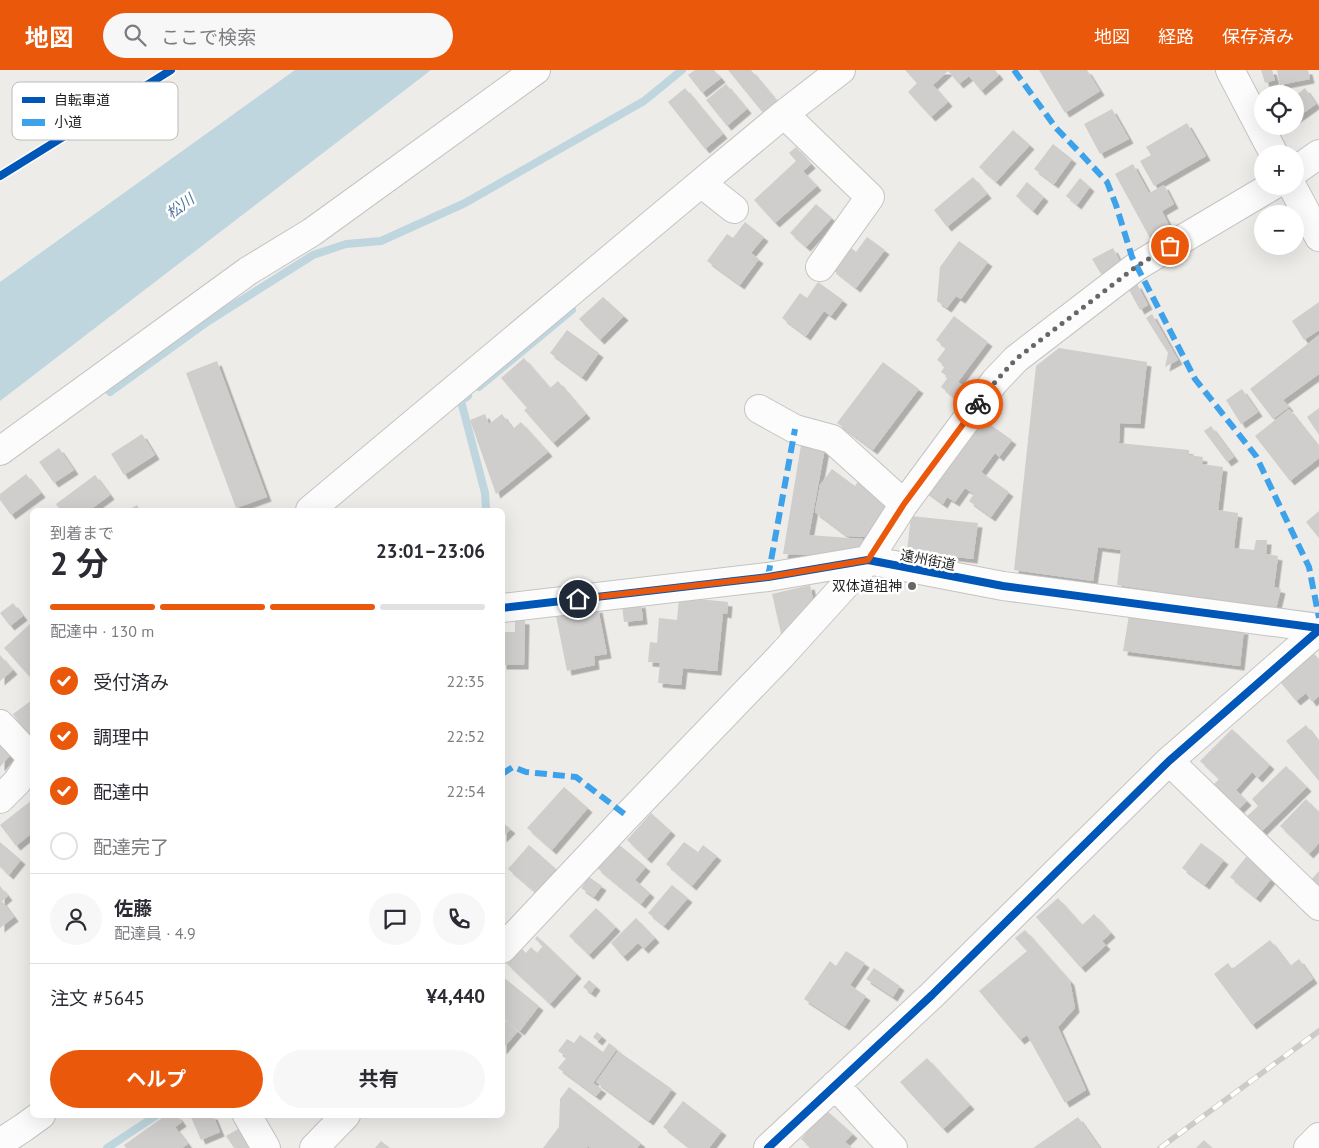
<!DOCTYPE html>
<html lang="ja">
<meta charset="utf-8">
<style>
:root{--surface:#fff;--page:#f7f7f7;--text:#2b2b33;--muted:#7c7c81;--line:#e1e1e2;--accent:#ea580c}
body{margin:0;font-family:"PT Sans","Noto Sans JP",sans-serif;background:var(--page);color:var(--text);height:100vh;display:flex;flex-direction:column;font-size:19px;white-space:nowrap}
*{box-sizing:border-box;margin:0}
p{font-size:16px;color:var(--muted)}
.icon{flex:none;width:28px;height:28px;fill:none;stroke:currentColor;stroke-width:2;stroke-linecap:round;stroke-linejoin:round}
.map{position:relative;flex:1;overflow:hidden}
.drawer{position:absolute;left:30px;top:438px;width:475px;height:610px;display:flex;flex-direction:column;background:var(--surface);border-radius:8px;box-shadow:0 5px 20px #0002}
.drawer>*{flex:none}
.controls{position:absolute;left:1254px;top:15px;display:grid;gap:10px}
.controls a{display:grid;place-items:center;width:50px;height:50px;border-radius:50%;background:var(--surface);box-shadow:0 5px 20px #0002;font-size:25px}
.pin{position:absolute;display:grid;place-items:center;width:42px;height:42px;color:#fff;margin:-21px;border:2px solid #fff;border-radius:50%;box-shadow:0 1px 5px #0007}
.courier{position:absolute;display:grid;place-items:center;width:50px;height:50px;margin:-25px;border:4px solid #ea580c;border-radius:50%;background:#fff;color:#222;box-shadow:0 1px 6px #0007}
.summary em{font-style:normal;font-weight:700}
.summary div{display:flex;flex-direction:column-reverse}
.summary{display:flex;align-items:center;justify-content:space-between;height:85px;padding:0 20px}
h1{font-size:32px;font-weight:700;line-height:38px}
.bar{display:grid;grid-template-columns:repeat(4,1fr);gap:8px 5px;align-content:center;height:60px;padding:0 20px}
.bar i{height:6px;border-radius:4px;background:var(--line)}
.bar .current{background:var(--accent)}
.bar p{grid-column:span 4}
.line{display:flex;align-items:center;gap:12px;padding:0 20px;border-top:1px solid var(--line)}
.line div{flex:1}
.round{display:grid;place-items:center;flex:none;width:52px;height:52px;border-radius:26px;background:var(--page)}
ol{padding:0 20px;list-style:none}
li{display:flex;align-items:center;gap:15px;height:55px}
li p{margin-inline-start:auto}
li .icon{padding:5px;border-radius:50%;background:var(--accent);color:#fff;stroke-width:4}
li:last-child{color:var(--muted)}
li i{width:28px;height:28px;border:2px solid var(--line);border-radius:50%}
.primary-button{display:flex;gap:10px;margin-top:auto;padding:10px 20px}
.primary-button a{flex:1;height:58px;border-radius:30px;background:var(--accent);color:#fff;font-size:20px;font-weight:700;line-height:58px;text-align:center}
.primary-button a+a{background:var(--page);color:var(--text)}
header{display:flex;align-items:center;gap:30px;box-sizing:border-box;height:70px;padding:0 25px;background:var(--accent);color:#fff}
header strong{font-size:24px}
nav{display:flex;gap:28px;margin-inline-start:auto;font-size:18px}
.search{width:350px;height:45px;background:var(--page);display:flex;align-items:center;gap:12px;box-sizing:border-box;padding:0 18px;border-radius:28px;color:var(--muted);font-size:19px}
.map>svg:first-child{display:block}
.water{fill:#bfd6de}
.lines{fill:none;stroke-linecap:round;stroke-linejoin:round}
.stream{stroke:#bfd6de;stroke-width:8}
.building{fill:#d0cecc;filter:url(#shadow)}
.minor-casing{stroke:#c4c4c2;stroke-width:30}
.minor{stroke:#fcfcfc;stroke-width:28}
.rail-casing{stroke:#cbcbca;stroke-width:5.5}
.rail{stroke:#fff;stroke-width:4;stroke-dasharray:11;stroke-linecap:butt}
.quiet{stroke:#3da2ea;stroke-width:6;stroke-dasharray:12 6;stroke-linecap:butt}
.cycleway-casing{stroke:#fff;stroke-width:11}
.cycleway{stroke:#0057b8;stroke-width:8}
.done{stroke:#676766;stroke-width:5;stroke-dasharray:0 9}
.route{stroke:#ea580c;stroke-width:6}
.poi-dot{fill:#676766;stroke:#fff;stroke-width:2}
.labels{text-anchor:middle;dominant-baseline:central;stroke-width:5;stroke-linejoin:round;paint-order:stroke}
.street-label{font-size:14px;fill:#1f1f1f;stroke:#fff}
.poi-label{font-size:14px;fill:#1f1f1f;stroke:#fff;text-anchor:end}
.water-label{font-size:15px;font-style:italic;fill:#5175a0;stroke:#fff}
.key{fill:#fff;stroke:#bcbcbc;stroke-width:1}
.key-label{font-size:14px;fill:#1f1f1f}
</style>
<header>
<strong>地図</strong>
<div class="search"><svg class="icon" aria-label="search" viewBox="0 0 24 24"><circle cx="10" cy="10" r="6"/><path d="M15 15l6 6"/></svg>ここで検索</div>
<nav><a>地図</a><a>経路</a><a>保存済み</a></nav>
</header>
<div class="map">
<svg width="1319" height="1078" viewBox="0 0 1319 1078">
<defs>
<filter id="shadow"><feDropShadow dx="4.5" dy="4.5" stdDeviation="0" flood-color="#0004"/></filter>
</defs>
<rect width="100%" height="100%" fill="#edece9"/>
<path class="water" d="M295,0H431L0,331V212Z"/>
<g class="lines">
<path class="stream" d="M479,317L572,240
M110,322L207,252L313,185L346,174L381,171L465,133L644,31L682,0
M468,326L461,331L485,423L486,440
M107,1078L157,1045"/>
</g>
<path class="building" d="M695,0H714L721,8L702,23L688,5Z
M728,0H751L777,31L763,43Z
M905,0H995L999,5L981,21L969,6L959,14L948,1L933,15L948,32L931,47L908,22L917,13Z
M1039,0H1087L1100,21L1065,43Z
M1261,0H1272L1275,10L1265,13Z
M1277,0H1308L1310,9L1280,15Z
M726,14L747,39L727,56L706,30Z
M685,18L723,64L705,79L668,32Z
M1305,18L1316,34L1295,49V26Z
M1112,39L1129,69L1100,84L1084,54Z
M1187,53L1206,86L1154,116L1140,91L1151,85L1146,77Z
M1013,60L1030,75L996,112L979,97Z
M1053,74L1072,89L1054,114L1034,99Z
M796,77L811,94L803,101L817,116L775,153L754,130L796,91L789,83Z
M1133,94L1149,123L1164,115L1174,134L1162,141L1171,159L1151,170L1115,104Z
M973,107L987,124L947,157L934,140Z
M1080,108L1090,117L1077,135L1066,126Z
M1027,112L1044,127L1033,141L1016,126Z
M816,134L832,148L806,177L790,163Z
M745,152L764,167L751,183L759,189L740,215L707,191L727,164L733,168Z
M867,167L885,180L856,218L832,199L850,177L856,182Z
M959,171L988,192L961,229L956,226L947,238L937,231L940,197Z
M1113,178L1121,193L1101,204L1092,189Z
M818,212L843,230L831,246L824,241L806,266L782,248L800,223L807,228Z
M1137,214L1148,235L1140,240L1128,218Z
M603,227L624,246L600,270L579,249Z
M1319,232V260L1304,270L1292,251Z
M1152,244L1178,290L1165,297L1168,283L1146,248Z
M954,246L988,272L958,312L969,320L960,332L941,317L948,307L941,302L945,296L937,290L946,278L936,270Z
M567,260L599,283L582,307L550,283Z
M1319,265V304L1283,330L1289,337L1273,349L1250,319Z
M1059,278L1147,292L1140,354L1120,353L1119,373L1189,380V385L1203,387L1202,394L1223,397L1218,440L1238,443L1234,478L1254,480L1256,470H1267L1266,484L1278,486L1274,517L1281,519L1276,539L1117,515L1121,480L1098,477L1093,511L1014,500L1036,296Z
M524,288L550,318L558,311L586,344L553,373L524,340L527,338L501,308Z
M217,291L267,427L236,438L186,303Z
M883,292L919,319L873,380L837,353Z
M1242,319L1258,342L1241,354L1226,330Z
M1319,338V365L1307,347Z
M1289,339L1319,377V388L1290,411L1255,366Z
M485,344L489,354L502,344L513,359L521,352L548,382L496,424L470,350Z
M978,346L1012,370L999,387L995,383L981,402L1009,422L991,447L969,431L974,424L965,418L955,432L947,427L943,434L924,420Z
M1211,356L1234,387L1227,392L1204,361Z
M142,364L155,385L124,405L111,384Z
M802,369L826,373L809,465L863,469V482L810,485L783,484Z
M59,378L74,400L54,413L39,392Z
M832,399L855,416L859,410L887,436L864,467L847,466L815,442L820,415Z
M26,404L41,423L11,445L0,430V424Z
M95,405L110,425L90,440H60L56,434Z
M137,435L140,440H128Z
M1319,441V468L1306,452Z
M911,446L978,453L973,489L907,481Z
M810,515L814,533L782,568L772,524Z
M679,527L728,532L727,544L723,543L717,601L683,598L681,615L658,613L660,593L648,592L650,572L657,573L659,548L677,550Z
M13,533L23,546L10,556L0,543Z
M641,533L643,550L624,552L622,536Z
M598,538L607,584L594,586L595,595L567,601L556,546Z
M1129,545L1244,560L1240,596L1123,581Z
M515,549L525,550L524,595H502V562H515Z
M32,552V603L29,606L4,578Z
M1310,580L1319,590V626L1312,632L1306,623L1296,631L1277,608Z
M0,585L13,600L0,611Z
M32,630V660L27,664L13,644Z
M1306,655L1319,672V711L1286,671Z
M1232,659L1270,695L1258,708L1252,702L1236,720L1247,731L1236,742L1210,718L1219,709L1200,691Z
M0,672L12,683L0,697Z
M1286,696L1307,717L1259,764L1244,749L1258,736L1252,729Z
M564,717L588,738L552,780L527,758Z
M1306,729L1319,742V773L1309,784L1280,756Z
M32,730V763L16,776L0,755Z
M651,743L671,761L647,789L627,770Z
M502,752L511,759L502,768Z
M0,772L21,790L9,805L0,797Z
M684,772L698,782L703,775L717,786L692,816L666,794Z
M617,773L646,797L635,810L650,823L641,834L597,798Z
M1201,773L1224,790L1205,815L1182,798Z
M529,775L556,799L535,822L508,799Z
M1246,787L1272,808L1256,828L1230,807Z
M1319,801V819L1310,811Z
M589,807L602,816L594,827L581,818Z
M672,815L688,828L664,856L648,843Z
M0,816L8,826L2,831L14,847L0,858Z
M1058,828L1082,855L1094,844L1111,863L1102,871L1106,875L1081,898L1036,847Z
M596,838L616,857L589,885L569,866Z
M636,848L655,868L644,879L638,873L623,887L611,873Z
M1025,860L1070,911L1075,938L1058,957L1086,1020L1065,1033L1027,965L1020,970L979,921L1027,881L1015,868Z
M537,866L577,904L550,934L507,894L522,879L526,883L531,877L537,883L543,876L535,869Z
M1270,870L1290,896L1299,889L1313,909L1252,955L1214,904L1228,893L1232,899Z
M846,881L865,893L850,915L866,926L845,956L804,929L830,891L836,896Z
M874,898L900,916L893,927L866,909Z
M502,906L539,936L520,961L502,947Z
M589,910L596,916L591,923L583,917Z
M502,948L518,961L502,980Z
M597,962L602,966L598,971L593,967Z
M580,965L603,982L609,973L617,979L593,1013L602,1019L596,1026L558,998L567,987L558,981L567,969L574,973Z
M618,981L672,1019L649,1051L596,1012Z
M927,988L970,1035L943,1059L900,1012Z
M569,1017L641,1073L637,1078H590L588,1076L587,1078H543L559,1057L560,1029Z
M683,1031L722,1061L709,1078H690L663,1057Z
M826,1040L853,1064L845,1072L852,1078H811L801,1069Z
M166,1045H177L182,1052L175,1057L188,1074L182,1078H126L124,1075Z
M190,1045H213L220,1062L201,1070Z
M1078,1047L1100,1078H1033Z
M238,1059L250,1078H234L226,1066Z
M1204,1070L1212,1078H1196Z
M381,1071L390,1078H375Z"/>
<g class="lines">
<g class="minor-casing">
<path id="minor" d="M1230,0L1274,84
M784,44L870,127L820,197
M1295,101L1319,84
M701,113L734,139
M1292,116L1319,167
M759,339L795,359L832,369L904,434
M0,381L248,201L312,162L536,0
M310,440L701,113L784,44L841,0
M502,538L768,507L868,490L1003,516L1319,558
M0,654L32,688
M1169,691L1319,836
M0,729L17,712L32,689
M502,879L627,746L781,586L868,490L904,434L995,311L1016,289L1137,196L1272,116
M835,1015L893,1078
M247,1045L266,1078
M0,1073L23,1058L41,1045
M314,1078L346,1045
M768,1078L932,925L1169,691L1319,560
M1308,1078L1319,1067"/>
</g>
<use href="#minor" class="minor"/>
<g class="rail-casing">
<path id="rail" d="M1160,1078L1319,961"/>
</g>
<use href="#rail" class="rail"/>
<path class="quiet" d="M1014,0L1056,58L1083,86L1107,112L1116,135L1132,187L1195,309L1256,386L1275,426L1309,497L1319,548
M768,507L795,359
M502,704L513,697L526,702L576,707L627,746"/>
<g class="cycleway-casing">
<path id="cycleway" d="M0,106L171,0
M502,538L768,507L868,490L1003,516L1319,558
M768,1078L932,925L1169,691L1319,560"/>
</g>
<use href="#cycleway" class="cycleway"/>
</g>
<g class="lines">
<path class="done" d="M978,334L995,312L1016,289L1137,196L1170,176"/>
<path class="route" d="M578,529L768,507L868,490L904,434L978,334"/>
</g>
<circle class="poi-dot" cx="912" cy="516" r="5"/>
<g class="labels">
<g class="street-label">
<text transform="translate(928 490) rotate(11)">遠州街道</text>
</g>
<g class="poi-label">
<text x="902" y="516">双体道祖神</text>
</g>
<g class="water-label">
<text transform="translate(180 136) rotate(-37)">松川</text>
</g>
</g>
<rect x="12" y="12" width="166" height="58" rx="8" class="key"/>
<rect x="22" y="27" width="23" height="6" fill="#0057b8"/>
<rect x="22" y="49" width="23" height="7" fill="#3da2ea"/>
<g class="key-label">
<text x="54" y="35">自転車道</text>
<text x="54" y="57">小道</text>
</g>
</svg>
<div class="controls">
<a><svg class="icon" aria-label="locate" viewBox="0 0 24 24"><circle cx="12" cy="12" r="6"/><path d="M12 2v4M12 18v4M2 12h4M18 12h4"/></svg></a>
<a>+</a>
<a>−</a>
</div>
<div class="pin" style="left:1170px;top:176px;background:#ea580c"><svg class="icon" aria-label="bag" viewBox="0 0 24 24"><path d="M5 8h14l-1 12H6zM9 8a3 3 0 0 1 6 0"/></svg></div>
<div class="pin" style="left:578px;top:529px;background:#1f2937"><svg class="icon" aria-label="home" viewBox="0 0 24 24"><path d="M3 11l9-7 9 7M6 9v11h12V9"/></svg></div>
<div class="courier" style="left:978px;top:334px"><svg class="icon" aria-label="bike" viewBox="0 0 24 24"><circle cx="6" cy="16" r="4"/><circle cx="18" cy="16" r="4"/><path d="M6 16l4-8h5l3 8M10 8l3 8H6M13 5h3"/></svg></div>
<section class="drawer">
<div class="summary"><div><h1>2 分</h1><p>到着まで</p></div><em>23:01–23:06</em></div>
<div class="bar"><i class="current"></i><i class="current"></i><i class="current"></i><i></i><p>配達中 · 130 m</p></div>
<ol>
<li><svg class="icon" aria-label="check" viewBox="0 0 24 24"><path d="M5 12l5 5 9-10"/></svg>受付済み<p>22:35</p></li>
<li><svg class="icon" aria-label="check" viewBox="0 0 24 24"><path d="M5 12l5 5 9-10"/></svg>調理中<p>22:52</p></li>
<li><svg class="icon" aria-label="check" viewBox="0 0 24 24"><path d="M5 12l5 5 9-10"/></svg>配達中<p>22:54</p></li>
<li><i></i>配達完了</li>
</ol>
<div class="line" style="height:90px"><a class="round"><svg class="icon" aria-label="person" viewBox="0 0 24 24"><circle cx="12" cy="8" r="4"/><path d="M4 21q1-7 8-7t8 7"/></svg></a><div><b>佐藤</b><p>配達員 · 4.9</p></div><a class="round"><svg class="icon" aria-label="chat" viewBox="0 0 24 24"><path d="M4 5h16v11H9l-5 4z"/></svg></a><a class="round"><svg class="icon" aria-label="phone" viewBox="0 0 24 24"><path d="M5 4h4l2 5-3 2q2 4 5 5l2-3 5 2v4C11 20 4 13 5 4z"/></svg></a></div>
<div class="line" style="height:65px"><div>注文 #5645</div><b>¥4,440</b></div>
<div class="primary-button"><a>ヘルプ</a><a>共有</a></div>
</section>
</div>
